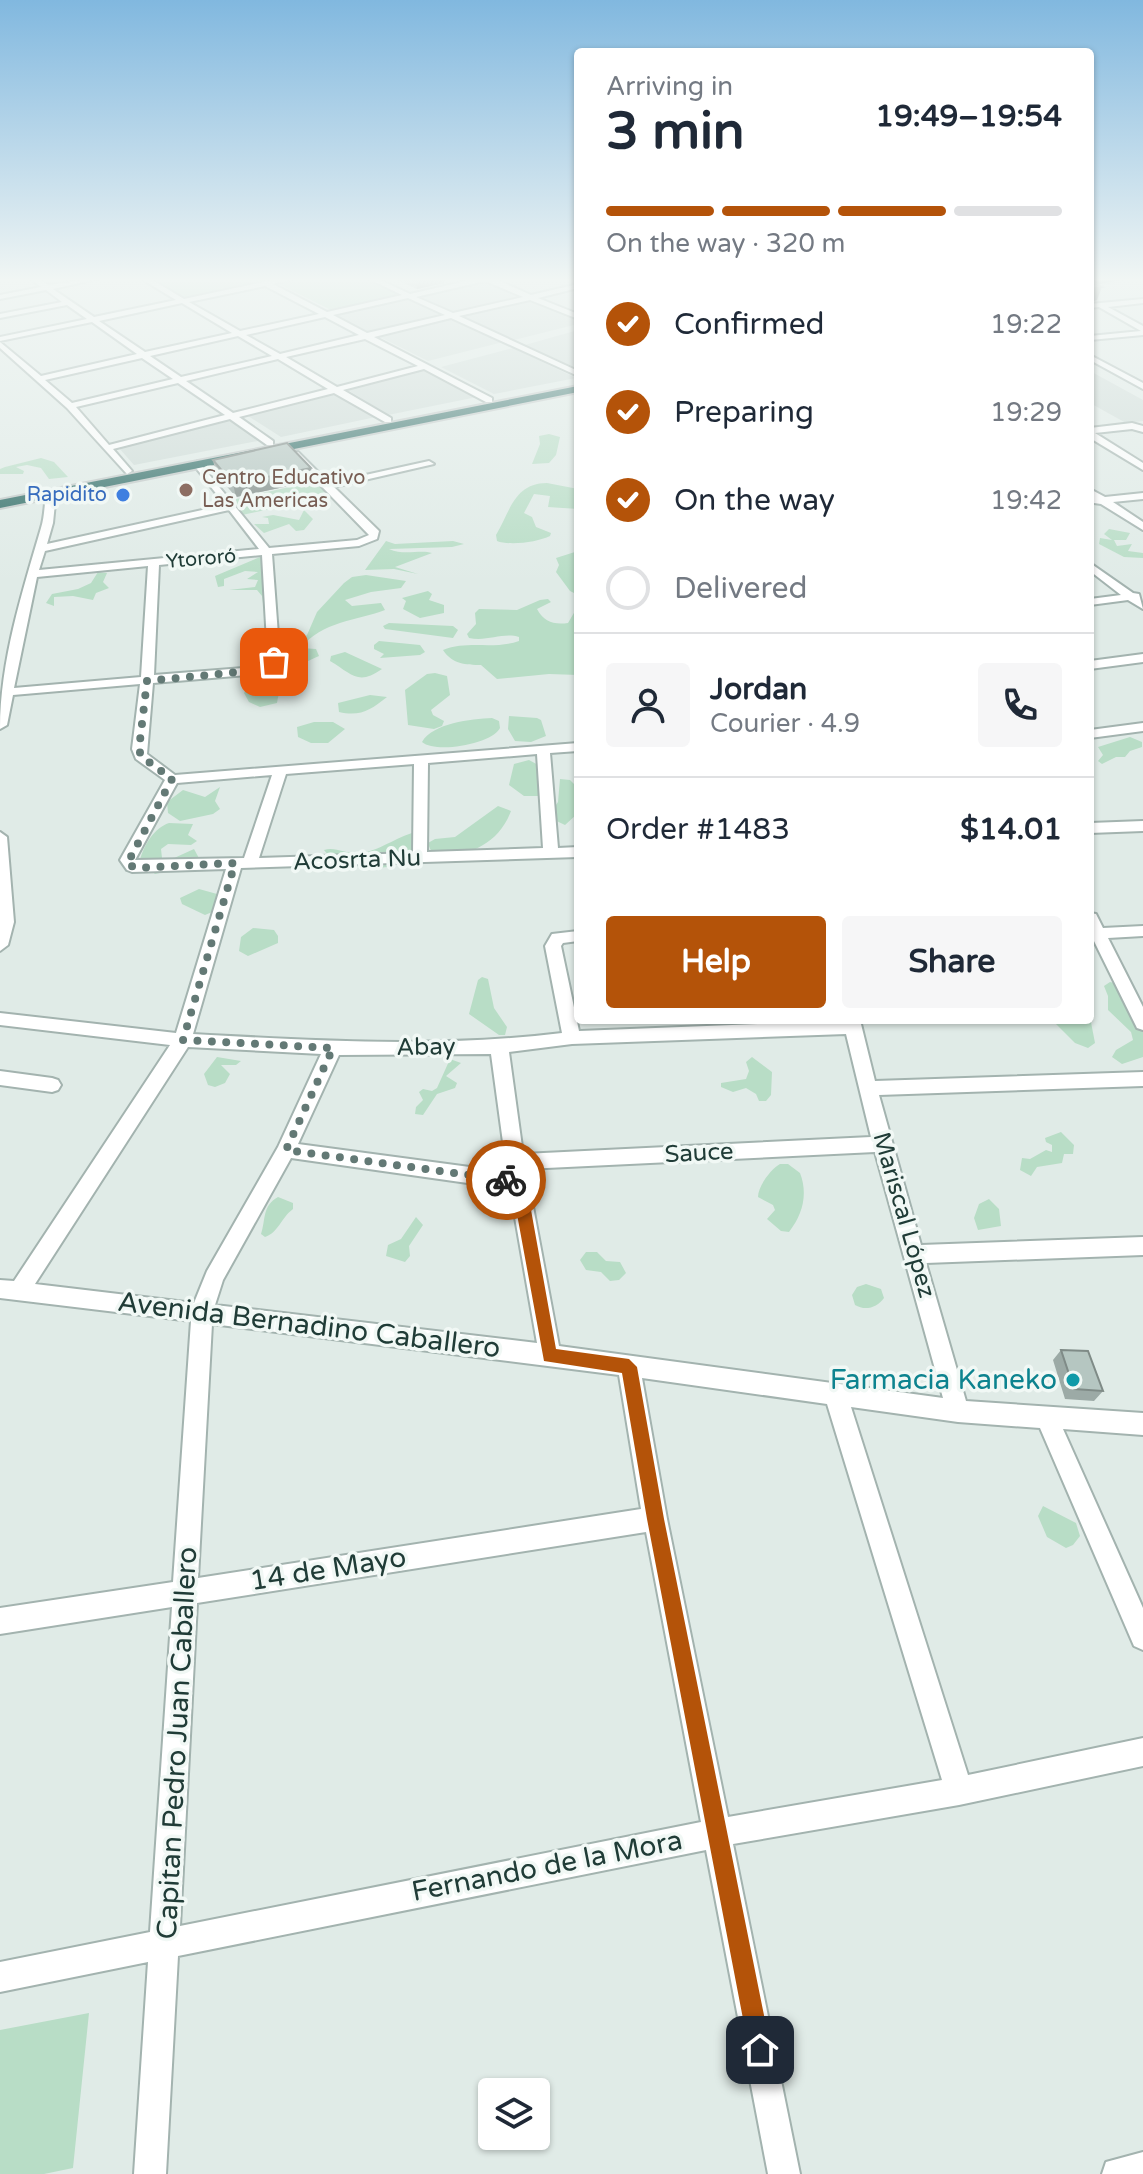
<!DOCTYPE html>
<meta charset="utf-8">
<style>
:root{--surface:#fff;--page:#f6f6f7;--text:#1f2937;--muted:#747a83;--line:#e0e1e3;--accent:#b45309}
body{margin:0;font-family:"Varela Round",sans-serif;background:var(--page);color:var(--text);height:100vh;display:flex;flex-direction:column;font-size:30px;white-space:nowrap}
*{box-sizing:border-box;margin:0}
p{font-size:26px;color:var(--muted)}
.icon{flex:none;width:44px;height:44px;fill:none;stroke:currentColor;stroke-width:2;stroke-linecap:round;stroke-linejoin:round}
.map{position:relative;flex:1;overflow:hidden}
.details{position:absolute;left:574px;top:48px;width:520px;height:976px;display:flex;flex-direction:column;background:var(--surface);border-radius:8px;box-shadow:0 2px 6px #0004}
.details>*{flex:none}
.tools{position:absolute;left:478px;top:2078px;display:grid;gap:16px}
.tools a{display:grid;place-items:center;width:72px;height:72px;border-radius:8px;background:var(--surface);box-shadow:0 2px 6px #0004;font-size:40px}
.pin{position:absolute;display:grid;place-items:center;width:68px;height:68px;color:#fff;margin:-34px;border-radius:16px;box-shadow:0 4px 12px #0006}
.courier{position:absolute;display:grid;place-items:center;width:80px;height:80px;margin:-40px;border:6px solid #b45309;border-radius:50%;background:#fff;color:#222;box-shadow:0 2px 10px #0007}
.summary em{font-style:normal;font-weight:800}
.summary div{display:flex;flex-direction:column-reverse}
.summary{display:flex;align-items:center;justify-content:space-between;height:136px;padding:0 32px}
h1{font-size:52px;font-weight:800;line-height:60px}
.bar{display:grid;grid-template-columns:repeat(4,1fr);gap:12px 8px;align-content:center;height:96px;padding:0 32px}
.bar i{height:10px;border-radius:6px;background:var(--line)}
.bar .current{background:var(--accent)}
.bar p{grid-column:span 4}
.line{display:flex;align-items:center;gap:20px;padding:0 32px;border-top:2px solid var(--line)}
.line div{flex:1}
.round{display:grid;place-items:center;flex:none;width:84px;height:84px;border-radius:8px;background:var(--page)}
ol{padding:0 32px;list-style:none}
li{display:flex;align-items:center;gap:24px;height:88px}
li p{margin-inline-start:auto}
li .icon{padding:8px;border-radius:50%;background:var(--accent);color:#fff;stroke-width:4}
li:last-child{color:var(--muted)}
li i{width:44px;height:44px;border:4px solid var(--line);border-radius:50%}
.cta{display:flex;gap:16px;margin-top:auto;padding:16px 32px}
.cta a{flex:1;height:92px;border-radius:8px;background:var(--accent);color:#fff;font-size:32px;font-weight:800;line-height:92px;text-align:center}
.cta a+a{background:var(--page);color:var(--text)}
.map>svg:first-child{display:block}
.built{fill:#cedbd7}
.green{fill:#b8ddc6}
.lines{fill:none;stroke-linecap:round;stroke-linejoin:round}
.minor-casing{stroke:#a3b3af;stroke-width:4}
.highway-casing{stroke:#c1c8c7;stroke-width:4}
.minor{fill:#fff;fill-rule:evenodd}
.highway{fill:#2b6963;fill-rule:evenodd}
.wall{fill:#9caaa6}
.shaded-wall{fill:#7f8b87}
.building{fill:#b5c6c1;stroke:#7f8b87;stroke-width:2}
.route{fill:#b45309}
.done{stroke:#637975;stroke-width:8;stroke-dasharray:0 14.4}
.education-dot{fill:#8d6e63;stroke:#f1f8f5;stroke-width:3}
.shop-dot{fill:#3f7fe0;stroke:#f1f8f5;stroke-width:3}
.culture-dot{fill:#0f9aa8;stroke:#f1f8f5;stroke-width:3}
.labels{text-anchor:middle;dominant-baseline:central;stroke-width:7;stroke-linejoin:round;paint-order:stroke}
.far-education-label{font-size:20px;fill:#785e54;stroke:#f1f8f5;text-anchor:start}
.far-shop-label{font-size:20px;fill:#366cbe;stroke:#f1f8f5;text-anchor:end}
.far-street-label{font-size:20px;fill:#203c37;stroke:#f1f8f5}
.street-label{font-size:24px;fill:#203c37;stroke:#f1f8f5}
.near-street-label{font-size:28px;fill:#203c37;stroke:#f1f8f5}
.near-culture-label{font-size:28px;fill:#0d838f;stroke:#f1f8f5;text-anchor:end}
</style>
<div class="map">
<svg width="1143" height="2174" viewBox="0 0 1143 2174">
<rect width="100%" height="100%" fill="#e0ebe7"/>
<path class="built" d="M484,282L519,296L453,312L419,297Z
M410,298L444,315L370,333L336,316Z
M528,300L578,320V324L514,340L461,316Z
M450,318L503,342L428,361L378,336Z
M578,330V369L525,345Z
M513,348L576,378L494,394L441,367Z
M426,369L477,397L388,415L348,390Z
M1090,371L1143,400V421L1126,423L1090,403Z
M332,393L376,417L281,437L248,416Z
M233,418L263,440L134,465L119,448Z"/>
<path class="green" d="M152,278H272L275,280L185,298Z
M300,278H360L388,288L397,295L331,310L277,283Z
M549,434L560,437L556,455L549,463L532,464L540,444L539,436Z
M41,458L54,462L68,477L49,479L41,468L27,465L16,467L24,471L23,474H0V469L5,467Z
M316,481L330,496L242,515L232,500Z
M547,483L578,489V509L548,507L550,496L534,494L524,513L532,517L536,527L551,533L550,536C538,542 510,546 497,541L496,535C510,512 514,483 547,483Z
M304,510L313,519L304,530L296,531L289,524L264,533L254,524H269L268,518L262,517L273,515L299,520Z
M1109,529L1130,533L1126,540H1114L1117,546L1132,544L1128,551L1143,553V558L1124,557L1099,544L1100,538L1112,540L1104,534Z
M386,541L395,544L453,541L464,544L452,547L389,549C405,556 420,549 432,553L395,567L418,574L394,569L365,570Z
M578,551V595L570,591L556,572L559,565L556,558Z
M260,557L264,560L267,603H263L262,596L257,590H229L255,587L258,580L247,579L258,572L245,571L224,579V586L218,587L215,576Z
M98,572L107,573L103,582L109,588L96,593L93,600L73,596L54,597V606L46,603L52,594L78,589L91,583Z
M366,575L406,581L401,588L371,592L345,600L352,606L381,603L385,610C356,621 322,621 301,648L316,649L319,656C294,667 282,675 277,703L260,707L249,702L244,693L251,683L307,635L317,612L344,583L352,577Z
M428,591L432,594L429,600L444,605V613L420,618L403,609L406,601L402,598Z
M548,599L551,602L537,609C544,622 554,625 568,623L578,606V675L549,674L497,679L481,665C466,665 452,664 443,650C468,640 494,650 519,641V637C503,632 487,642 469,638L467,634L476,624L475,613L479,609L517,610L540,600Z
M389,623L453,626L458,630L453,638L385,629L383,626Z
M379,641L420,645L425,652L420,655L380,658L384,654L374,649V645Z
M345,652L382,669C358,686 352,674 330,661L331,656Z
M435,673L447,676L450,695L431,710L433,715L444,721L442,726L434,729L408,725L405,690L427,674Z
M370,695L387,697C371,710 360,717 339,712L338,703Z
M509,716L537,718L541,720L546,736L531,742L515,741L508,729Z
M492,718L499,721L500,728C492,744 436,754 422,742C433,723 471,719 492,718Z
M314,722H333L345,729L328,743H311L298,737L297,727Z
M1130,737L1142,742V747L1130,751L1125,757H1116L1102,764L1098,761L1103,755L1098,747Z
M529,760L540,766L539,796H524L509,785L514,764Z
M560,779L570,780L578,788L576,815L565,825L548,817L558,802Z
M220,787L215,801L220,809L213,814L180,821L168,813L167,802L183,790L205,797Z
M498,806L511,811C499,843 473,853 442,859L430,849L428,843L435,839L455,837Z
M169,823L193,824L188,835L197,841L191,845L168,844L161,849L162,858L172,859L194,849L200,860L187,867L155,874L140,860C144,845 154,828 169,823Z
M418,832C417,837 418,846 415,851C403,877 338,870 324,850C337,846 348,856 362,853C382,850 400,834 418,832Z
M199,889L217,894L224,907L205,915L182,904L180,898Z
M253,928L274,930L278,936V943L248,956L239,951L241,937Z
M482,977L488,979L494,1008L507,1027L505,1035H499L469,1014L478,980Z
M1110,982L1123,985L1143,1018V1057L1122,1064L1112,1057L1116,1050L1133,1040L1131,1032L1108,1010V996L1104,986Z
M1090,1017L1095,1043L1088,1048L1075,1043L1052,1020H1090Z
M217,1057L241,1061L236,1065H221L230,1074L225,1083L215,1087L208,1085L204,1074Z
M752,1057L772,1072L771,1095L766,1101H759L756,1094L746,1088L733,1092L721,1087V1083L746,1079L749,1071L746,1062Z
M450,1059L461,1063L446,1076L457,1083L455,1088L437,1094L423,1115L415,1114L416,1107L423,1100L419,1092L423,1089L432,1091L437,1088Z
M1061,1132L1074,1145L1073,1154H1064L1062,1163L1037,1167L1031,1176L1020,1170L1022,1158L1030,1159L1046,1150L1052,1152V1145L1046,1142L1045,1138Z
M780,1164H788L800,1173C808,1194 803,1214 789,1232L781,1231L767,1219L775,1210L773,1205L758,1197C758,1186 771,1169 780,1164Z
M278,1197L293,1203V1209C280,1219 279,1232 265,1237L261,1234C266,1219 262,1206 278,1197Z
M989,1199L999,1209L1001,1226L978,1230L974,1218L979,1204Z
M416,1217L423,1225L409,1246L410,1256L405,1262L386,1256L388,1245L401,1239Z
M586,1252H597L606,1261L620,1262L626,1273L619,1280L610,1281L601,1272L586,1270L580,1260Z
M866,1284L881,1289L884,1298C877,1308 865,1311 855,1305L852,1295L857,1287Z
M1043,1506L1076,1523L1080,1536L1073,1545L1066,1548L1047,1537L1038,1516Z
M89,2013L73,2168L44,2174H0V2030Z"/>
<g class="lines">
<g class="minor-casing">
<path id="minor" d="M30,278H38L48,285L101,278L53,289L94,317L176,300L140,278H149L184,299L282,278H296L273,284L327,312L402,295L367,278H376L410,294L479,278H493L531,295L578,284V288L538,298L578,314V319L530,300L459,316L578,371V376L451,318L374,337L492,398V402H486L424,369L343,390L391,418V422H385L334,393L239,417L273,441V445H267L230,419L113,449L132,471L127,474L67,408L0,348V342L41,376L137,354L92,322L0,341V337L87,319L67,305L0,318V314L62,302L46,290L0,299V295L41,287ZM485,281L523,297L453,313L416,297ZM265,286L319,314L240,331L189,302ZM408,298L445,315L367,333L333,315ZM182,303L232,333L145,352L99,321ZM325,317L359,335L280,354L246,335ZM238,336L272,356L181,377L150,356ZM365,339L418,366L337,387L286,357ZM142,358L173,379L72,403L45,380ZM278,359L328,389L233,413L186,381ZM178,383L225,415L109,445L76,407Z
M1143,299V303L1108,307L1143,326V335L1090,340V336L1141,331L1099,307L1090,308V304Z
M1090,355L1143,383V389L1090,360Z
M1132,423L1143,426V432L1132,429L1095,433L1143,463V470L1090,438V428Z
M292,452H298L329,483L429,461L434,464L334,487L379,531L377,539L359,546L272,554L280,662L259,674L153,683L147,754L175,775L578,743V751L550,753L558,848L578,847V857L241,868L193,1034C316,1041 440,1048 562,1033L545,946L552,934L578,931V941L563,943L561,946L579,1031L860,1020L875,1081L1143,1072V1086L879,1095L921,1245L1143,1237V1255L926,1263L966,1401L1143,1413V1435L1063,1429L1143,1608V1650L1134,1646L1040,1428L958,1422L851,1407L968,1775L1143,1738V1766L959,1805L733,1844L800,2174H768L706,1850L178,1956L166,2174H134L148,1962L0,1992V1962L150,1932L172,1607L0,1634V1608L173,1582L191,1321L0,1298V1280L14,1281L170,1045L0,1025V1013L176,1033L226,869L132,872L127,870L120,860L165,780L136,759L132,749L140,684L13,695L7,725L0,729C0,661 22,593 41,528C45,516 44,503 47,491L56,493L53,523L47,544L225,505L193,464L198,461L269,548L357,540L369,535L292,456ZM229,510L259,549L39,570L45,551ZM262,555L268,660L256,667L154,675L159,565ZM148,566L141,677L14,688L37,577ZM537,754L543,848L427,852L428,763ZM414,764L413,853L259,858L286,774ZM272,775L244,858L135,860L177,783ZM846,1034L871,1137L523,1154L509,1052L572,1044ZM188,1047L321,1054L278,1147L207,1271L194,1303L35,1284ZM491,1054L507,1172L298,1144L339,1055ZM875,1152L943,1398L559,1346L526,1169ZM291,1158L510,1189L537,1343L215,1305L223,1280ZM212,1324L619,1375L641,1509L198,1578ZM642,1378L827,1404L942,1780L728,1817L667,1519ZM646,1532L701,1822L180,1926L197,1603Z
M1090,489L1105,497L1143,493V499L1113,502L1143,522V530L1101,504L1094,503Z
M1090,563L1133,593L1139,594L1143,609L1128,600L1090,605V599L1121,595L1090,571Z
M1143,654V662L1090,669V661Z
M1143,723V731L1090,738V730Z
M1143,821V831L1090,833V823Z
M0,832L7,837L14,922L8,945L0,951Z
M1090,913L1096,914L1103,928L1143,926V936L1108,938L1143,1007V1030L1137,1028L1093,939H1090Z
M0,1071L52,1078L58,1080L61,1085L58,1090L52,1092L0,1085Z
M1143,2152V2174H1102L1106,2162Z"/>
</g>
<g class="highway-casing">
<path id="highway" d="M1104,278H1130L1090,286V280Z
M578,386V392L0,508V500Z"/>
</g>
<use href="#minor" class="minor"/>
<use href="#highway" class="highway"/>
</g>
<path class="wall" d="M392,278H447V280L444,281V283L417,289Z
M213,460L311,468L313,481L236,497L216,474Z
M1061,1350L1103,1391L1094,1401L1065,1399L1053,1360Z"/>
<path class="shaded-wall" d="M416,278H447V280L444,281V283L417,289Z
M1102,287L1097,300L1090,302V289Z
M311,468L313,481L236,497L233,484Z"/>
<path class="building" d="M1090,281L1102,287L1090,289Z
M287,443L311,468L233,484L213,460Z
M1061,1350L1088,1351L1103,1391L1074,1389Z"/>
<linearGradient id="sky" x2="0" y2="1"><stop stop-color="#81b8df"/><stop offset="0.48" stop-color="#f1f6f4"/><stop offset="1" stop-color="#f1f6f4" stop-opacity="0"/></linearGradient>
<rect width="1143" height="583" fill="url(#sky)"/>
<path class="route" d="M506,1174L524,1178L526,1182L556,1349L629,1359L637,1367L664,1519L771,2050L768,2058L760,2061L752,2058L749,2050L647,1519L622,1373L544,1361L512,1187L502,1184L500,1180Z"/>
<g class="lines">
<path class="done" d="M274,662L259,670L147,681L139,749L141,756L172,779L127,864L136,868L235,863L183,1040L333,1048L286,1150L506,1180"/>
</g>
<circle class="education-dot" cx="186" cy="490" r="8"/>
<circle class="shop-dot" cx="123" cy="495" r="8"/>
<circle class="culture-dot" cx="1073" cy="1380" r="8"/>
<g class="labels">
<g class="far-education-label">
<text x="202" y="478">Centro Educativo<tspan x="202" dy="23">Las Americas</tspan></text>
</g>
<g class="far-shop-label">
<text x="107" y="495">Rapidito</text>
</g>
<g class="far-street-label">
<text transform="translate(201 559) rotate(-5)">Ytororó</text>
</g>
<g class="street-label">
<text transform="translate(357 860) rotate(-2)">Acosrta Nu</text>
<text transform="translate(426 1047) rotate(-1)">Abay</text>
<text transform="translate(699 1153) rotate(-3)">Sauce</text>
<text transform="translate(904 1215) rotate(74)">Mariscal López</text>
</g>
<g class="near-street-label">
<text transform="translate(309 1325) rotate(7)">Avenida Bernadino Caballero</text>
<text transform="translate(328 1569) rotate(-9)">14 de Mayo</text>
<text transform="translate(177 1743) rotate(-87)">Capitan Pedro Juan Caballero</text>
<text transform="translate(547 1866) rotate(-11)">Fernando de la Mora</text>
</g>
<g class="near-culture-label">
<text x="1057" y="1380">Farmacia Kaneko</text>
</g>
</g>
</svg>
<div class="tools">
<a><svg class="icon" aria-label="layers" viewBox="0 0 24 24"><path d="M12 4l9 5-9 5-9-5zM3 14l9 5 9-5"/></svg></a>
</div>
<div class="pin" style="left:274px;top:662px;background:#ea580c"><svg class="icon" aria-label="bag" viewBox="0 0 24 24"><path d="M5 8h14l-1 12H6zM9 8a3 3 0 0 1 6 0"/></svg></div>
<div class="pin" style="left:760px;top:2050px;background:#1f2937"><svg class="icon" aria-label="home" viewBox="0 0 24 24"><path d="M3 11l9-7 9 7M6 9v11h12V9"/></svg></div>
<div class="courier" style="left:506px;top:1180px"><svg class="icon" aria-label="bike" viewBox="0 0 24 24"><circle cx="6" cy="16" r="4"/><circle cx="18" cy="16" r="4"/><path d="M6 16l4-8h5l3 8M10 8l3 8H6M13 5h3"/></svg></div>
<section class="details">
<div class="summary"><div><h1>3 min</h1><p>Arriving in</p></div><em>19:49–19:54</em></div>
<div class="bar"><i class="current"></i><i class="current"></i><i class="current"></i><i></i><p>On the way · 320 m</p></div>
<ol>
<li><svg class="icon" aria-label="check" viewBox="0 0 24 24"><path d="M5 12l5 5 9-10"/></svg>Confirmed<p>19:22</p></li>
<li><svg class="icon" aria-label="check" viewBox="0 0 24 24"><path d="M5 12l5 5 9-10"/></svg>Preparing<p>19:29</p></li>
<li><svg class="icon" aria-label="check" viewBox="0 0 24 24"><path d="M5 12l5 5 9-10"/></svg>On the way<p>19:42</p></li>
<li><i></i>Delivered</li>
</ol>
<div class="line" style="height:144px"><a class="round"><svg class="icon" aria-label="person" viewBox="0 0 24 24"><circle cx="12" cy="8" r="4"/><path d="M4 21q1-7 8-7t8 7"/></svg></a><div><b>Jordan</b><p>Courier · 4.9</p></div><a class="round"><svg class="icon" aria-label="phone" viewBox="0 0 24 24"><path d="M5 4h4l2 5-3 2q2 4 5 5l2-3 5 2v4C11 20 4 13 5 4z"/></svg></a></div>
<div class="line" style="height:104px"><div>Order #1483</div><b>$14.01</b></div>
<div class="cta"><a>Help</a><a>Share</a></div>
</section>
</div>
